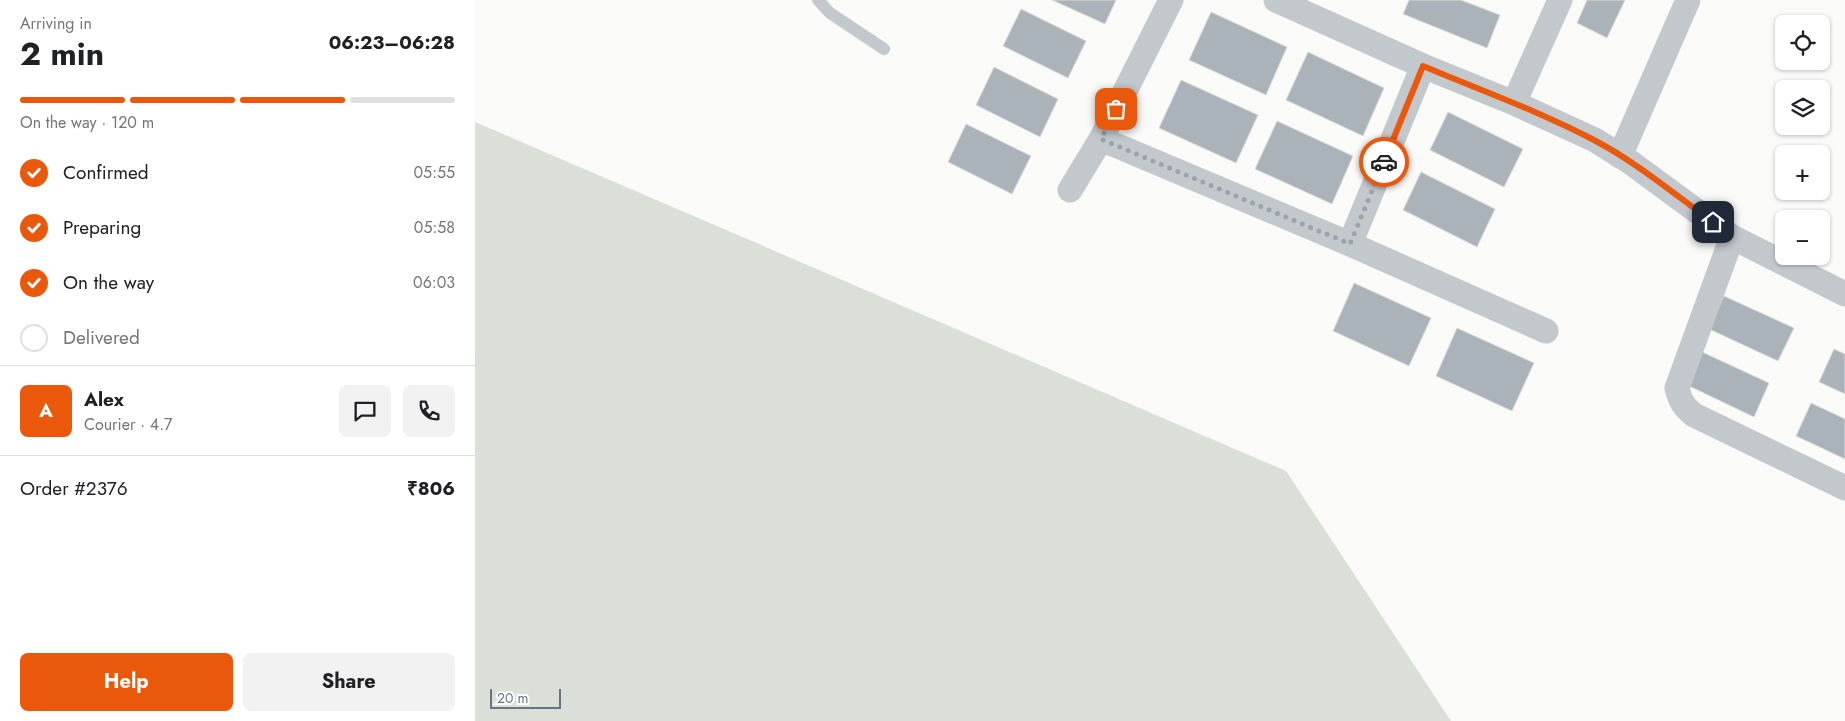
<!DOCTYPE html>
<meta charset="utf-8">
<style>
:root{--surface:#fff;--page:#f2f2f2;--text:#202124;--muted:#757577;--line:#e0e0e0;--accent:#ea580c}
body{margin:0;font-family:Jost,sans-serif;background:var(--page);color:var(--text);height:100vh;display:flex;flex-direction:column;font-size:19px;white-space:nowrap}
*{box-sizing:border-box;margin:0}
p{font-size:16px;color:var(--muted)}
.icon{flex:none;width:28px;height:28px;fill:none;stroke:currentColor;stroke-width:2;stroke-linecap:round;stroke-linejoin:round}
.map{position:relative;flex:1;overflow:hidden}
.sheet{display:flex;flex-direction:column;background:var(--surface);width:475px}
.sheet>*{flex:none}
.controls{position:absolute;left:1300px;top:15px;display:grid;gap:10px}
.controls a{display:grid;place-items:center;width:55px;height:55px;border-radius:8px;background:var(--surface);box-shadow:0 1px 4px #0004;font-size:25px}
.scale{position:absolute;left:15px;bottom:12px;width:71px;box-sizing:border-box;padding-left:5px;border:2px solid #657683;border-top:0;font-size:14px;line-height:18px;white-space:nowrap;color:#657683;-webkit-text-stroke:4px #fff;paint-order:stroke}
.pin{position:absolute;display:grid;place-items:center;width:42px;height:42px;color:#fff;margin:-21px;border-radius:10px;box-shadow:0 2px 8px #0006}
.courier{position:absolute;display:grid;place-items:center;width:50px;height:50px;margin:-25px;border:4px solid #ea580c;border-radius:50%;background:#fff;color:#222;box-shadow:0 1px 6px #0007}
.overview em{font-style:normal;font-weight:700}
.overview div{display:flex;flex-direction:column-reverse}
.overview{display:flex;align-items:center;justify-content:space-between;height:85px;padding:0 20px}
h1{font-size:32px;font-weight:700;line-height:38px}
.bar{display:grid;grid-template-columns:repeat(4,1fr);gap:8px 5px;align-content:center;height:60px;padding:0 20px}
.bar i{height:6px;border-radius:4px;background:var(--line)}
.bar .active{background:var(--accent)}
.bar p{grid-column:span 4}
.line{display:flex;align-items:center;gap:12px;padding:0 20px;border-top:1px solid var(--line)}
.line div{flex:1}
.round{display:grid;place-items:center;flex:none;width:52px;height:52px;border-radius:8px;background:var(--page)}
ol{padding:0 20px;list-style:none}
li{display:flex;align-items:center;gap:15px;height:55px}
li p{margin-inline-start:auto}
li .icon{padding:5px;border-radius:50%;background:var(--accent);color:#fff;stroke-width:4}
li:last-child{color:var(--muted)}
li i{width:28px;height:28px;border:2px solid var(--line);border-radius:50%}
.button{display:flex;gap:10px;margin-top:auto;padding:10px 20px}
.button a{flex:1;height:58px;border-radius:8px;background:var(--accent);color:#fff;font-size:20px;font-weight:700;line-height:58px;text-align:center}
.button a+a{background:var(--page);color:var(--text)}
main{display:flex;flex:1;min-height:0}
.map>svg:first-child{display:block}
.green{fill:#dadfd7}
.building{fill:#aab3b9;stroke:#dcdcda}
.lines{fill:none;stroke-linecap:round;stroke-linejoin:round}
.lane{stroke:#c3c8cc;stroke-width:12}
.street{stroke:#c3c8cc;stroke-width:25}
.done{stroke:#99a4ac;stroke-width:5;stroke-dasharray:0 9}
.route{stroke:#ea580c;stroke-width:6}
</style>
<main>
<section class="sheet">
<div class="overview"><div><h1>2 min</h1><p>Arriving in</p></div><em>06:23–06:28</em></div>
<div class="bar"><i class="active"></i><i class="active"></i><i class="active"></i><i></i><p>On the way · 120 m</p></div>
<ol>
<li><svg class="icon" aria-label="check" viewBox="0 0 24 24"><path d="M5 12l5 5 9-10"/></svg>Confirmed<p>05:55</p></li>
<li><svg class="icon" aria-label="check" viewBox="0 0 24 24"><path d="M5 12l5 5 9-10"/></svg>Preparing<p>05:58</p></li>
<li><svg class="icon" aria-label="check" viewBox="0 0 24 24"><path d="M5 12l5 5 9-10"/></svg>On the way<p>06:03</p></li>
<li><i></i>Delivered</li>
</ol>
<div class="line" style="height:90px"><b class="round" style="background:var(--accent);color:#fff">A</b><div><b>Alex</b><p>Courier · 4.7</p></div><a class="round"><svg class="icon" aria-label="chat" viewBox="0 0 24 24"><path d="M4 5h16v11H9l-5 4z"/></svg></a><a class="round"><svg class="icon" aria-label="phone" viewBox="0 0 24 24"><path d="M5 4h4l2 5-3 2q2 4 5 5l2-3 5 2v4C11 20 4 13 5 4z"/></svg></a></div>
<div class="line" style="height:65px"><div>Order #2376</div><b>₹806</b></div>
<div class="button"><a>Help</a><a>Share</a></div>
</section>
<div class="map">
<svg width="1370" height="721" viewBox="0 0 1370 721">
<rect width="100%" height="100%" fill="#fafaf8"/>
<path class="green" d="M0,122L811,471L976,721H0Z"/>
<path class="building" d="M577,0H641L630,24Z
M934,0H986L1025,15L1012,48L928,14Z
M1112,0H1150L1132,38L1102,23Z
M546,9L611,41L593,78L528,46Z
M736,12L812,47L791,95L714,60Z
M833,52L909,88L888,136L811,100Z
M519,67L583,99L565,137L501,105Z
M706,80L783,115L761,163L684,128Z
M973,112L1048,149L1029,187L955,150Z
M802,121L878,156L857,204L780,169Z
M491,124L556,156L537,194L473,162Z
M946,172L1020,209L1002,247L928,210Z
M879,283L956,318L934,366L858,331Z
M1249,296L1319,328L1303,361L1234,329Z
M982,328L1059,363L1037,411L961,376Z
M1359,349L1370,354V394L1344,382Z
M1225,351L1294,383L1279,417L1210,384Z
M1336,403L1370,419V459L1321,436Z"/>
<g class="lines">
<path class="lane" d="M343,0L355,13L409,49"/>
<path class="street" d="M696,0L626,139L875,244L1071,331
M801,0L948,66L1039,103L1120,140L1155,162L1257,237L1370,294
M1039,103L1085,0
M1145,156L1213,0
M595,190L626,139
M1257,237L1202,388C1205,401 1209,407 1219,415L1370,488
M875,244L948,66"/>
</g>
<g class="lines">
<path class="done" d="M641,109L626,139L875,244L909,162"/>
<path class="route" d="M909,162L948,66C1005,90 1064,111 1119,140C1161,162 1199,194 1238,222"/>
</g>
</svg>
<div class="controls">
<a><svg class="icon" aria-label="locate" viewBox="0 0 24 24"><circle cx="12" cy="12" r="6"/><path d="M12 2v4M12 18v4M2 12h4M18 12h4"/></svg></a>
<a><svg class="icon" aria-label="layers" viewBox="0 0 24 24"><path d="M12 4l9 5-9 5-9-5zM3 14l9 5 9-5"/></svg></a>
<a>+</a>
<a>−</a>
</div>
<div class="scale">20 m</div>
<div class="pin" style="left:641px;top:109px;background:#ea580c"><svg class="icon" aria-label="bag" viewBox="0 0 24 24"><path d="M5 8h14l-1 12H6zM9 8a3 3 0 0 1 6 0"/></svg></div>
<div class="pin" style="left:1238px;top:222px;background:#1f2937"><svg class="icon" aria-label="home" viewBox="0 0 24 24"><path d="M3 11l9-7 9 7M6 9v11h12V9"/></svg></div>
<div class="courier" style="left:909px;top:162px"><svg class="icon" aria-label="car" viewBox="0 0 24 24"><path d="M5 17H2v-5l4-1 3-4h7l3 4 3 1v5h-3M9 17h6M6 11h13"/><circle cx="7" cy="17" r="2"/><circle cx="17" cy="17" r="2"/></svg></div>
</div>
</main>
